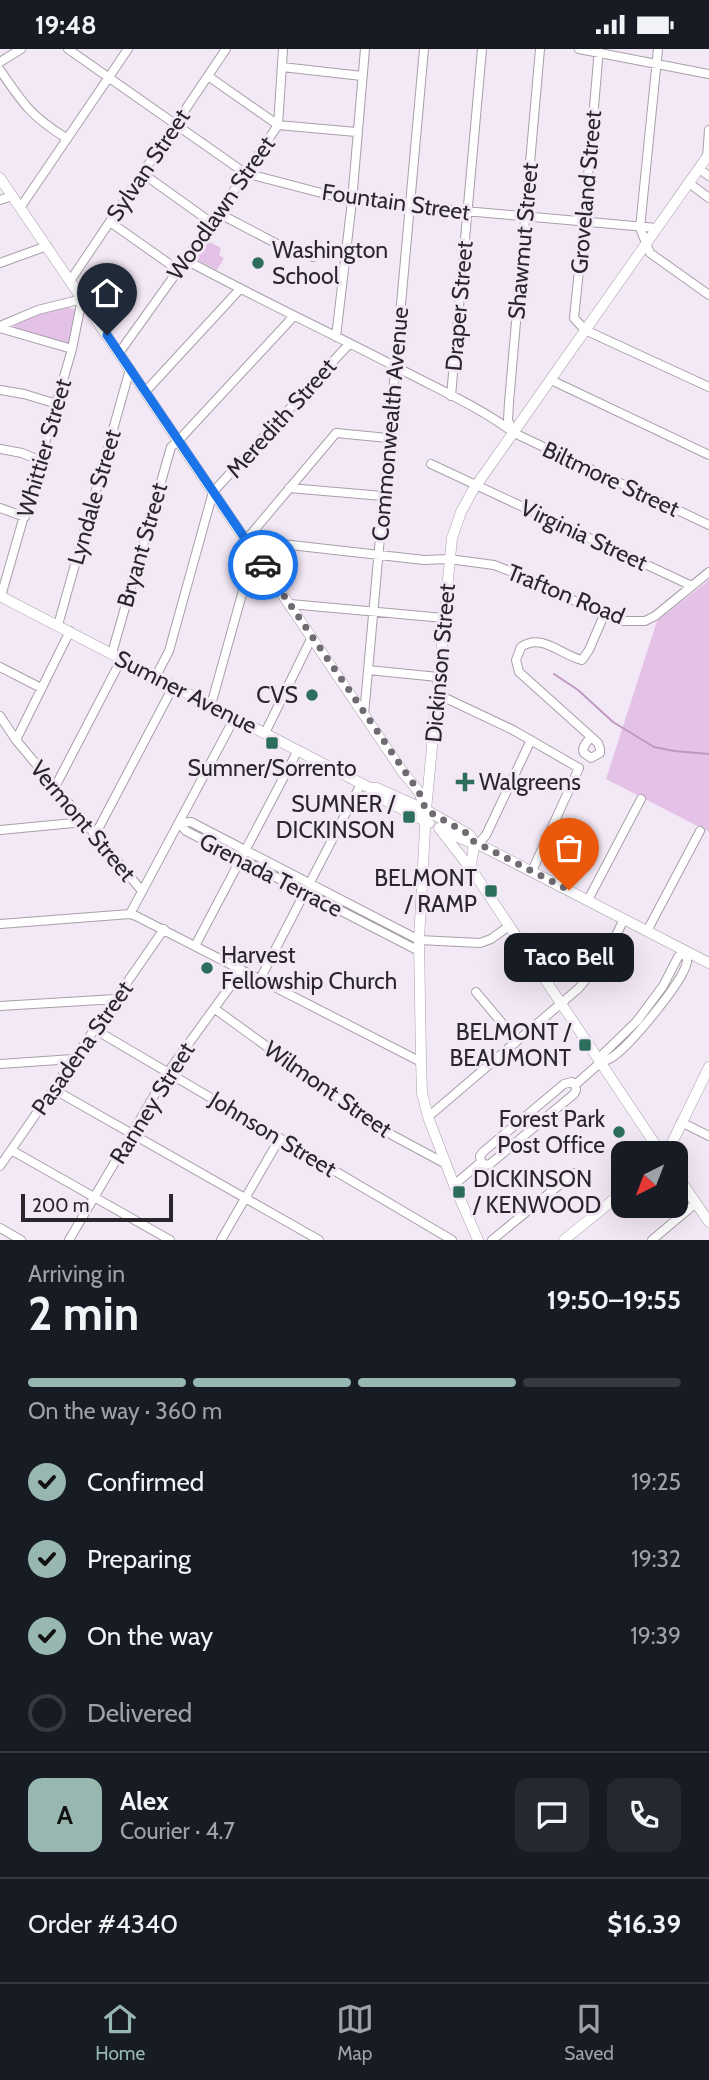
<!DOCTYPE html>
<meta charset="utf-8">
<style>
:root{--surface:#171b24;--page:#242831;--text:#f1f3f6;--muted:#9ea1a6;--line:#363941;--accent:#98b7b0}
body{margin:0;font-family:Cabin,sans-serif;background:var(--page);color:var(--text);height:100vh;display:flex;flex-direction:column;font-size:26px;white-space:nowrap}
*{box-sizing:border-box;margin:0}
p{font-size:23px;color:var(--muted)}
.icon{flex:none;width:38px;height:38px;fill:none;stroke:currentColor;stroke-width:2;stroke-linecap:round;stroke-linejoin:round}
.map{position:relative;height:1191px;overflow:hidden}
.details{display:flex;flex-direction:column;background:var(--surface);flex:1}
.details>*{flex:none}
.needle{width:46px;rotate:222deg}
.tools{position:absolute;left:611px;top:1092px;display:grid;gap:14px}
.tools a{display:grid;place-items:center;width:77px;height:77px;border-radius:14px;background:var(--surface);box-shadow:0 7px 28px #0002;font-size:35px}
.scale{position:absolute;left:21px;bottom:18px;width:152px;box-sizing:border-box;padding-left:7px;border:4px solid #2a262b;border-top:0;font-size:19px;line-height:24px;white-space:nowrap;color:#2a262b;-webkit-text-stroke:5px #f3e8f5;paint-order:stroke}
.pin{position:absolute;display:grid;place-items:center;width:60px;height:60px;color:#fff;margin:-72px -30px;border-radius:50% 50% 50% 0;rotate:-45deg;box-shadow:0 0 7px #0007}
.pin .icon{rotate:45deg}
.courier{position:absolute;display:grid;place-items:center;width:70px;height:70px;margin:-35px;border:5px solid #1a73e8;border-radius:50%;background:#fff;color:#222;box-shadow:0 2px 9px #0007}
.bubble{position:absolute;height:49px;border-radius:14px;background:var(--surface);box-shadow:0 7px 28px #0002;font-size:23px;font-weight:800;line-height:49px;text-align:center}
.overview em{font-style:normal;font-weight:800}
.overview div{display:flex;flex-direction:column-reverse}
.overview{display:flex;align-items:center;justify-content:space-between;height:119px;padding:0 28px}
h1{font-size:46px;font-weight:800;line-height:52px}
.bar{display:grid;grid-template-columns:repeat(4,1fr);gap:10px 7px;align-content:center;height:84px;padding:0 28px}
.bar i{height:9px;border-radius:5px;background:var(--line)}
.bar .selected{background:var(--accent)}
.bar p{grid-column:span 4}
.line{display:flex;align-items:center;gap:18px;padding:0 28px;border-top:2px solid var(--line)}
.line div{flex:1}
.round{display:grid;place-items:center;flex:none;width:74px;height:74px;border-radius:14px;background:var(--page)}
ol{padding:0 28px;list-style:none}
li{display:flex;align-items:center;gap:21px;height:77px}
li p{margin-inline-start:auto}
li .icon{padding:7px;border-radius:50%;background:var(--accent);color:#111;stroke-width:4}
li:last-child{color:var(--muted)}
li i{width:38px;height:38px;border:4px solid var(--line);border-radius:50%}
.status{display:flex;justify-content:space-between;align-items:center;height:49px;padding:0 35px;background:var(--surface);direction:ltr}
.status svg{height:19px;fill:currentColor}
.tab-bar{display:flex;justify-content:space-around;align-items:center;height:98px;border-top:2px solid var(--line);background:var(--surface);font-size:19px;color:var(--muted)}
.tab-bar a{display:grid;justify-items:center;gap:4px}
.tab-bar .selected{color:var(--accent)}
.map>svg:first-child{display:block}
.green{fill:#e4c2e8}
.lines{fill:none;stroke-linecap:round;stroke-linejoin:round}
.stream{stroke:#bd99c2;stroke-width:2}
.minor-casing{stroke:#a99faa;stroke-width:10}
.major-casing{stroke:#a99faa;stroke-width:11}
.minor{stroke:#fff;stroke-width:8}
.major{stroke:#fff;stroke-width:10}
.done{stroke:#706a72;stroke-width:7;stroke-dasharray:0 12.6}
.route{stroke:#1a73e8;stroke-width:9}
.poi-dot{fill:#2c6d5b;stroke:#f3e8f5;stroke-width:2.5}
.labels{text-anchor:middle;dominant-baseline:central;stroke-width:6;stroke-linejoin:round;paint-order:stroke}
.street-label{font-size:23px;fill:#2a262b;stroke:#f3e8f5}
.poi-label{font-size:23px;fill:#2a262b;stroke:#f3e8f5;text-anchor:end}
</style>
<div class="status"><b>19:48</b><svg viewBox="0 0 49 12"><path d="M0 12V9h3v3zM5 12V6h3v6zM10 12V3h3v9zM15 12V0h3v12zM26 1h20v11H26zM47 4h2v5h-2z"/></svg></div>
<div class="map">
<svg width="709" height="1191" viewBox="0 0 709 1191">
<rect width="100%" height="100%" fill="#f3e8f5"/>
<path class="green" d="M208,192L221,199L219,206L224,209L217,221L195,210Z
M65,257L76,261L71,292L69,295L14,279L15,274Z
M709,531V783L606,730L657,572Z"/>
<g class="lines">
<path class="stream" d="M554,625L578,641L613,673L654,698L674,702L709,705"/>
<g class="minor-casing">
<path id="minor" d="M68,0L245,124L352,152L657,179
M579,0L709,25
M599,0L584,173L574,269L585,281L709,338
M0,13L21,0
M282,18L362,27
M0,21C23,55 31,67 66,89
M208,27L278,76L356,83
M707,108L709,81
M699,120L709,127
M142,124L212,174
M689,134L709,149
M0,151L12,147
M20,159L128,0
M218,164L283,198L313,208
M110,173L178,221
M640,179L658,0
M640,179L650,204L709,246
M186,211C258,250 333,285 406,323C442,342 481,359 514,384L709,476
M0,214L47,197
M70,232L226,0
M0,277L38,261L82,250L72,300L1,547
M0,279L72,300
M336,288L352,152L365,0
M119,304L212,174L278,76L283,0
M551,331L709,406
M0,341L24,345L57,355
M145,343L240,240
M451,347L482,0
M512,381L508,371L509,353L540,0
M0,400L22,404L41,412
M431,415L692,537
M289,439L383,447
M0,459L25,468
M246,491L424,511L449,510L494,516L525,528L606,567L620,572H645L655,567L709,523
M246,491L336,384L388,389
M290,555L444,569
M58,576L130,320
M112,604L171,398L178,392L293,268
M0,618L41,639
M368,621L438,628
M156,627L169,602L213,443L349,295
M437,645L513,681L579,719L532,822
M211,656L254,502
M364,666L424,0
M0,667L16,691L142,842
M265,684L312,588
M591,688C587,693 581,698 584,704L591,709L600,704V700L598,694L519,623L516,611L521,598C542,583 562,607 582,611L589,601L604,566
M16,691L70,582
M55,738L122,609
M179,774L191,773L419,891L480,894L491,890L509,877
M179,774L186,782L419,902
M0,781L84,773
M95,786L174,636
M478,795L486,786L531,691
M588,851L641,750
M130,865L235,668
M0,875L130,865L136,867L421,1013
M647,882L700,782
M195,897L298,701
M260,930L361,735
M476,943L517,992
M0,957L116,950
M215,960L360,1065L392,1086L446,1115
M94,980L452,1191
M601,1013C604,1012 608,1011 611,1009C629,998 683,933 687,913C687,910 686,906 686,902
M0,1015L73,1010
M53,1040L319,1191
M428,1068L579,939L609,901L624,870
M681,1073L709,1087
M11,1101L170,1191
M481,1113L485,1116L490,1115L574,1045L576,1041L575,1036L601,1013L603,1005L637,972L663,937L678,908L686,902
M0,1117L164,880
M454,1136L481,1113L480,1107L483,1103L564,1035L572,1033L575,1036
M0,1179L21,1191
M69,1191L168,1023L242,921
M221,1191L280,1089
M492,1191L574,1124
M652,1191L696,1154"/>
</g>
<g class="major-casing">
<path id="major" d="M0,129L402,722L419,743L426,761
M0,547L370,739H377L426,761L470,786L473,792
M370,739L375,746L429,774
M439,779L474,824L661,1104
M442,781L467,792L478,795L709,914
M472,821C469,812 475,805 473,797
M667,1104L709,1018
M676,1125L709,1173
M478,1191L454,1136L428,1068L422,1044L421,1011L419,891L426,761L452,489L461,463L473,441L709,105
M564,1191L623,1143"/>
</g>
<use href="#minor" class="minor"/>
<use href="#major" class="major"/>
</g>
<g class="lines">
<path class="done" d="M263,516L419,743L426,761L470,786L473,792L569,841"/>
<path class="route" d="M107,286L263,516"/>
</g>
<g class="poi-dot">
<circle cx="258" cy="214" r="7"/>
<circle cx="312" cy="646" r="7"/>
<rect x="265" y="687" width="14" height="14" rx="3.5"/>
<path d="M461.5 722.5h7v7h7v7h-7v7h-7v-7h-7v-7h7z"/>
<rect x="402" y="761" width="14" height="14" rx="3.5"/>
<rect x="484" y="835" width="14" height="14" rx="3.5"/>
<circle cx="207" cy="919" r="7"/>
<rect x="578" y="989" width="14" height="14" rx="3.5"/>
<circle cx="619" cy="1083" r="7"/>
<rect x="452" y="1136" width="14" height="14" rx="3.5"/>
</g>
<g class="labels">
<g class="street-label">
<text transform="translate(148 116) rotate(-56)">Sylvan Street</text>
<text transform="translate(586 143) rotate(-85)">Groveland Street</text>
<text transform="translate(396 153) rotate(8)">Fountain Street</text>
<text transform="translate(221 159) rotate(-55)">Woodlawn Street</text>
<text transform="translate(523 192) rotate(-85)">Shawmut Street</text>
<text transform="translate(459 257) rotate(-85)">Draper Street</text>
<text transform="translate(281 369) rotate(-48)">Meredith Street</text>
<text transform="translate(390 375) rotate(-85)">Commonwealth Avenue</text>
<text transform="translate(44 399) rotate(-74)">Whittier Street</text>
<text transform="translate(611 430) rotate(25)">Biltmore Street</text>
<text transform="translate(94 448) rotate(-74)">Lyndale Street</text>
<text transform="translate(584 486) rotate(25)">Virginia Street</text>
<text transform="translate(142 496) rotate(-74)">Bryant Street</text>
<text transform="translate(566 545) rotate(22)">Trafton Road</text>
<text transform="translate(440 614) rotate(-85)">Dickinson Street</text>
<text transform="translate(186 643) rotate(27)">Sumner Avenue</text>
<text transform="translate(83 772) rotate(50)">Vermont Street</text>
<text transform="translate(271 826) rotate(27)">Grenada Terrace</text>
<text transform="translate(82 999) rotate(-55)">Pasadena Street</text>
<text transform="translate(328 1040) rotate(35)">Wilmont Street</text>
<text transform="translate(152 1054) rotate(-58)">Ranney Street</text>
<text transform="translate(273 1085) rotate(31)">Johnson Street</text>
</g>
<g class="poi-label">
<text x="272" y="201" text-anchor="start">Washington<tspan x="272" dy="26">School</tspan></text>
<text x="298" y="646">CVS</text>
<text x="272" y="719" text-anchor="middle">Sumner/Sorrento</text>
<text x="479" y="733" text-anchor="start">Walgreens</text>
<text x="395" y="755">SUMNER /<tspan x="395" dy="26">DICKINSON</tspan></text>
<text x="477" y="829">BELMONT<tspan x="477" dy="26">/ RAMP</tspan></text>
<text x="221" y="906" text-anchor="start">Harvest<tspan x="221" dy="26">Fellowship Church</tspan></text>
<text x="571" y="983">BELMONT /<tspan x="571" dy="26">BEAUMONT</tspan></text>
<text x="605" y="1070">Forest Park<tspan x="605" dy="26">Post Office</tspan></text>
<text x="473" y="1130" text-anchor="start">DICKINSON<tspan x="473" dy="26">/ KENWOOD</tspan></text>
</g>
</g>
</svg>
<div class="tools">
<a><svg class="needle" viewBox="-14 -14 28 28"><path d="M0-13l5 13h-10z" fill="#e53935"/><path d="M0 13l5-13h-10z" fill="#9ea1a6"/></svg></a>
</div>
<div class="scale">200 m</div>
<div class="pin" style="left:569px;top:841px;background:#ea580c"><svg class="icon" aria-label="bag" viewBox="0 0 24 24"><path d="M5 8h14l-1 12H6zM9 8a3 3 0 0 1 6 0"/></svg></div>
<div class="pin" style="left:107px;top:286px;background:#1f2937"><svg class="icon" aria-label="home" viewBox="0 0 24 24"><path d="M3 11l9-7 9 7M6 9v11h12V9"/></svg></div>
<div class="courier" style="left:263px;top:516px"><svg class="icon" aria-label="car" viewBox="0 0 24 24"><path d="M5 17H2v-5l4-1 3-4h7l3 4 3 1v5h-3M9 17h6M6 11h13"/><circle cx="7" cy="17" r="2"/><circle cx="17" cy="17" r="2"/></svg></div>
<div class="bubble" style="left:504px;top:884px;width:130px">Taco Bell</div>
</div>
<section class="details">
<div class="overview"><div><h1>2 min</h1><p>Arriving in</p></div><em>19:50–19:55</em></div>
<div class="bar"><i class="selected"></i><i class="selected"></i><i class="selected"></i><i></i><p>On the way · 360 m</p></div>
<ol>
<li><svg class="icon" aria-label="check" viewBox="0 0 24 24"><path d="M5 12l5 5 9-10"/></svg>Confirmed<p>19:25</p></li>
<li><svg class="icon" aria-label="check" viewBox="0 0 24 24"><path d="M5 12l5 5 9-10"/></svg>Preparing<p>19:32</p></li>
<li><svg class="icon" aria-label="check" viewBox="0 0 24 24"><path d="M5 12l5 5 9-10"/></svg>On the way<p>19:39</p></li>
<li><i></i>Delivered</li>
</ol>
<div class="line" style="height:126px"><b class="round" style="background:var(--accent);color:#111">A</b><div><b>Alex</b><p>Courier · 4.7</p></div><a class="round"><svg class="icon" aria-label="chat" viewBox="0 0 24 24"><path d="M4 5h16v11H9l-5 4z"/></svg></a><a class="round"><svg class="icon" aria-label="phone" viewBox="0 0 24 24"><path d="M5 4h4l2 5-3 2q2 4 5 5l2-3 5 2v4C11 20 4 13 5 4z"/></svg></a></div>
<div class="line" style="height:91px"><div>Order #4340</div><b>$16.39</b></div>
</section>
<nav class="tab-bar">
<a class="selected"><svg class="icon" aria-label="home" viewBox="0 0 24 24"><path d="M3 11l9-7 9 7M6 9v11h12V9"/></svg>Home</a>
<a><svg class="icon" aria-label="map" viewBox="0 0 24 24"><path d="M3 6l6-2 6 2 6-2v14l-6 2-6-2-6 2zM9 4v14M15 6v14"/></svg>Map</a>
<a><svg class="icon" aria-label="saved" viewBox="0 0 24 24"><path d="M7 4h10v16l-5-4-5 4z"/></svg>Saved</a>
</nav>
